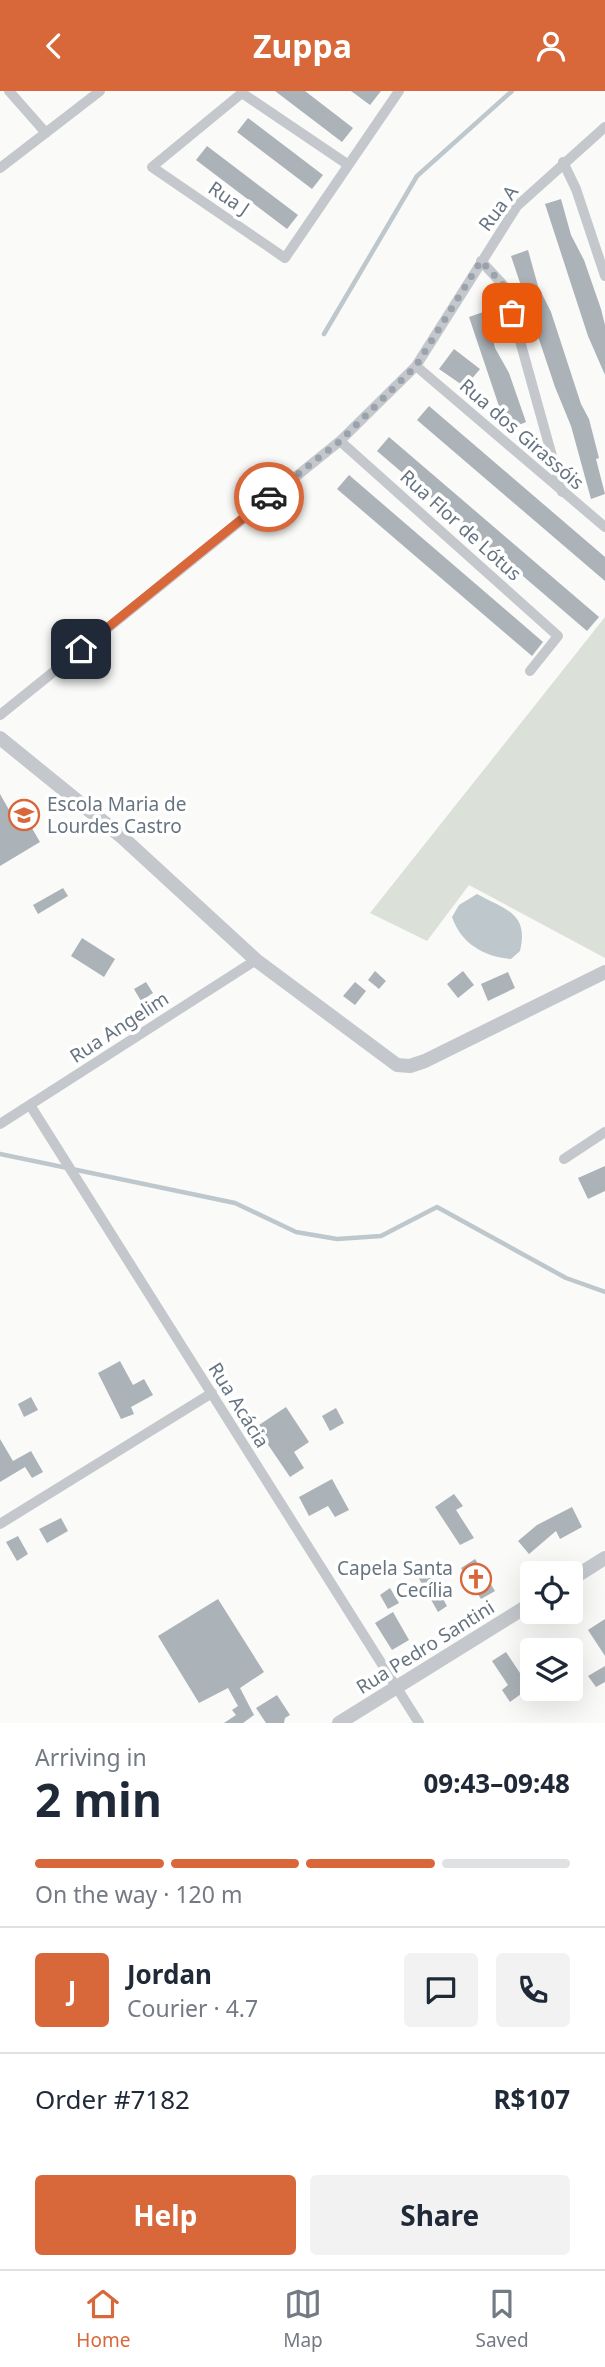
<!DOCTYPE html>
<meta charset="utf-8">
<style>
:root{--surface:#fff;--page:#f2f2f3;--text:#1f2937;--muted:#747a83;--line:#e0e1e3;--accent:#d8673a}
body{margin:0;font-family:"Noto Sans",sans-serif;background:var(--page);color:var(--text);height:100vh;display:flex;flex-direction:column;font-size:26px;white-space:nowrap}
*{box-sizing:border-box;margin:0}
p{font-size:23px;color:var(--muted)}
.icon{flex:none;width:38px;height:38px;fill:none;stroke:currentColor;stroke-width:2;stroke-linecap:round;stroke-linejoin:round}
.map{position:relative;height:1632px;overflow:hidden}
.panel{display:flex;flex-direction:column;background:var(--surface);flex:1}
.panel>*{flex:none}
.controls{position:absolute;left:520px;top:1470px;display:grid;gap:14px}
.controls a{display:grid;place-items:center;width:63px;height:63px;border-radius:7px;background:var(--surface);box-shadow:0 7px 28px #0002;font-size:35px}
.pin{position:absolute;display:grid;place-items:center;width:60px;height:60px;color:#fff;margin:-30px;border-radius:14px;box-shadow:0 4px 10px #0006}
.courier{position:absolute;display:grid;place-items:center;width:70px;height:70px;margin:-35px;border:5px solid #d8673a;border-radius:50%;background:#fff;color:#222;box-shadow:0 2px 9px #0007}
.headline em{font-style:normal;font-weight:700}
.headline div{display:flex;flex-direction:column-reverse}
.headline{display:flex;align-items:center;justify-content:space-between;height:119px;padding:0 35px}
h1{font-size:46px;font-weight:700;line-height:52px}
.bar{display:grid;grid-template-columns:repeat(4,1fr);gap:10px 7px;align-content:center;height:84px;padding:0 35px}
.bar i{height:9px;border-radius:5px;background:var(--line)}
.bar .active{background:var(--accent)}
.bar p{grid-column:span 4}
.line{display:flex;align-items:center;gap:18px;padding:0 35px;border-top:2px solid var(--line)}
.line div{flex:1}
.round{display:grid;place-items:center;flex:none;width:74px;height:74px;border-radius:7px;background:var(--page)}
.cta{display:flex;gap:14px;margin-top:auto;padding:14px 35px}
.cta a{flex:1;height:80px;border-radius:7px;background:var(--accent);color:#fff;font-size:28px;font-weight:700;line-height:80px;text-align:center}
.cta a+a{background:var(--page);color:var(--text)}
header{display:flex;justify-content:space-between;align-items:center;height:91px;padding:0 35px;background:var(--accent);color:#fff;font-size:32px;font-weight:700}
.dock{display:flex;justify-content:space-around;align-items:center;height:98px;border-top:2px solid var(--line);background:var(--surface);font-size:19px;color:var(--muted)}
.dock a{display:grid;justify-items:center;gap:4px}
.dock .active{color:var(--accent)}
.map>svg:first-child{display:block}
.green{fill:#dbe0d9}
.water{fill:#bec7cc}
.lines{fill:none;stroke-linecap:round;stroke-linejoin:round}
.stream{stroke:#bec7cc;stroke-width:4.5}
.building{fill:#abb2b8}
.minor{stroke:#c4c7cb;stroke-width:10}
.tertiary{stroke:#c4c7cb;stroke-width:14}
.done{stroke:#9aa3ab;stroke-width:7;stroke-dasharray:0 12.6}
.route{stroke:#d8673a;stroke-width:9}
.labels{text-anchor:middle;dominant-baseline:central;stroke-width:7;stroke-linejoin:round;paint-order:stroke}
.street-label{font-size:19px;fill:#667481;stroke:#fff}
.poi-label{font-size:19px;fill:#667481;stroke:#fff;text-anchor:start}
</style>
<header><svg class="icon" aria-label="back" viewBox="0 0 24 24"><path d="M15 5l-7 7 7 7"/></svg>Zuppa<svg class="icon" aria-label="person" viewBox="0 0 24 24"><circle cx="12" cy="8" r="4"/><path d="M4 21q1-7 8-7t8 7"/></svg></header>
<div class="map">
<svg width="605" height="1632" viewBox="0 0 605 1632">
<rect width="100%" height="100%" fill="#fafaf8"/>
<path class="green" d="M605,526V867L469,794L427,850L370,822Z"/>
<path class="water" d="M477,803C506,819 529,822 520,860L511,868C485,866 461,853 452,826L459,814Z"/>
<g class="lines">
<path class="stream" d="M324,243L417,85L512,0
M0,1063L235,1112L296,1141L337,1148L381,1145L437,1116L566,1187L605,1201"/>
</g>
<path class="building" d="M275,0H305L353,37L342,51Z
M351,0H381L370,14Z
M248,27L323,84L312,98L237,41Z
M207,55L298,124L287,138L196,69Z
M561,108L571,144L584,169L601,218L605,234V284L588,245L545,113Z
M528,159L538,195L551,221L581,313L589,328L599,367L596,368L605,403L591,408L571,335L555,296L511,165Z
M486,220L495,257L509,282L526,331L507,339L469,226Z
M454,258L480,278L465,296L439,278Z
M429,315L605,466V490L417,329Z
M389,346L599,526L587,540L377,360Z
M349,384L543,551L532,565L337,398Z
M0,703L20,738L29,732L40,751L0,775Z
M63,797L68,805L38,823L33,814Z
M82,847L115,868L104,886L71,865Z
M375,880L386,890L379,898L368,889Z
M463,880L474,894L458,907L447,893Z
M508,881L515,897L488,910L481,893Z
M146,891L153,902L141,910L134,898Z
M355,891L366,900L355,914L343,905Z
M605,1075V1100L588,1108L578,1087Z
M120,1270L133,1294L144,1288L153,1304L131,1316L134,1323L121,1328L98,1282Z
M31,1306L38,1319L24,1326L18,1313Z
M286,1316L309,1351L294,1361L304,1377L290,1386L256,1336Z
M336,1317L344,1332L330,1340L322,1325Z
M0,1348L13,1370L31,1360L43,1381L32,1387L25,1376L0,1391Z
M332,1388L349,1419L335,1426L328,1415L309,1425L299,1406Z
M454,1403L463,1415L456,1419L474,1447L460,1454L435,1416Z
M572,1416L582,1436L560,1448L556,1440L529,1463L518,1450L537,1434Z
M61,1427L68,1440L47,1452L39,1438Z
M18,1445L28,1463L17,1470L6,1451Z
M475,1468L495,1500L481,1508L461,1477Z
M423,1472L447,1515L438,1521L413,1477Z
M390,1497L399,1512L388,1518L380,1504Z
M218,1508L264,1581L240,1597L254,1624L243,1632H224L236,1624L232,1619L238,1615L228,1597L199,1612L158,1545Z
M393,1521L409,1549L392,1559L375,1532Z
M605,1528V1565L588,1539Z
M506,1561L522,1585L528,1581L532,1587V1595L510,1611L502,1599L508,1594L492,1570Z
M605,1575V1591L596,1596L588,1585Z
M277,1604L290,1624L285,1627L284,1632H266L256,1617Z"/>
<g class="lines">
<path class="minor" d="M9,0L46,42
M563,71L576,98L605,185
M347,73L242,2L152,76L285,167L399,0
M0,77L100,0
M481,170L505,196L562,401
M416,275L605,436
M340,350L558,545L530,580
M0,624L340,350L416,275L517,115L605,36
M30,1014L419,1632
M0,1033L256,869
M564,1068L605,1041
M0,1433L212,1302"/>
<path class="tertiary" d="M0,647L122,746L256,869L397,974L410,975L425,970L605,881
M570,1489L605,1467
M339,1632L532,1512"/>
</g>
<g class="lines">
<path class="done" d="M269,406L340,350L416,275L481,170L505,196L512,222"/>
<path class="route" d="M81,558L269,406"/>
</g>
<defs>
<g id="school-ring" transform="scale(1.575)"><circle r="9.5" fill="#fff" stroke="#d8673a" stroke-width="1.5"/><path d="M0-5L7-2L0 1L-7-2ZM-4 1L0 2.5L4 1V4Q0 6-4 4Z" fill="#d8673a"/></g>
<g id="church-ring" transform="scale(1.575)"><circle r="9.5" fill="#fff" stroke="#d8673a" stroke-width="1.5"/><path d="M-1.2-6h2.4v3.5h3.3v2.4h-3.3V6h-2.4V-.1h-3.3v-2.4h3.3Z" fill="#d8673a"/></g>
</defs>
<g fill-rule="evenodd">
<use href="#school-ring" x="24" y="724"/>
<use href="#church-ring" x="476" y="1488"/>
</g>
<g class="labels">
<g class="street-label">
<text transform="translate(229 107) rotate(34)">Rua J</text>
<text transform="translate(498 117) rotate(-53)">Rua A</text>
<text transform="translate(522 343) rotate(41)">Rua dos Girassóis</text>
<text transform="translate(461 434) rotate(42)">Rua Flor de Lótus</text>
<text transform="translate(119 936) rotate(-33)">Rua Angelim</text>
<text transform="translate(239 1314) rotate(58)">Rua Acácia</text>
<text transform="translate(425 1556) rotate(-32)">Rua Pedro Santini</text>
</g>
<g class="poi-label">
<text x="47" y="713">Escola Maria de<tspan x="47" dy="22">Lourdes Castro</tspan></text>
<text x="453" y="1477" text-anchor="end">Capela Santa<tspan x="453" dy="22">Cecília</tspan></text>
</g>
</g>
</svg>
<div class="controls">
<a><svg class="icon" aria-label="locate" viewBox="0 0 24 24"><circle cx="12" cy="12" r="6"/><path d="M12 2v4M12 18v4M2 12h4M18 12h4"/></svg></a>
<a><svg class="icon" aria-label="layers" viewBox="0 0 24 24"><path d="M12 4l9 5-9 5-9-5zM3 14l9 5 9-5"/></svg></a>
</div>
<div class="pin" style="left:512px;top:222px;background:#ea580c"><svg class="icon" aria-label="bag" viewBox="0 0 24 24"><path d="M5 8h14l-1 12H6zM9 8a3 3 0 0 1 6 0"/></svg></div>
<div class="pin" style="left:81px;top:558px;background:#1f2937"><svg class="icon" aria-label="home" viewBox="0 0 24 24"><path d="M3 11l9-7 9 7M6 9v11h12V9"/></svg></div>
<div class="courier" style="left:269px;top:406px"><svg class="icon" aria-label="car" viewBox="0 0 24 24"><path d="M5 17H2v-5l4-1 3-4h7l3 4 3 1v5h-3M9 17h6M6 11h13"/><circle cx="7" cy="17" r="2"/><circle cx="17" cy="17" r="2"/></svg></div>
</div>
<section class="panel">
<div class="headline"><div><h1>2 min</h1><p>Arriving in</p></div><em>09:43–09:48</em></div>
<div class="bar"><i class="active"></i><i class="active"></i><i class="active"></i><i></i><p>On the way · 120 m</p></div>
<div class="line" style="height:126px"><b class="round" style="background:var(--accent);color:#fff">J</b><div><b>Jordan</b><p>Courier · 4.7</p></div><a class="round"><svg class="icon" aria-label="chat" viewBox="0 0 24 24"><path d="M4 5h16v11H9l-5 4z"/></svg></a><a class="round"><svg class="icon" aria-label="phone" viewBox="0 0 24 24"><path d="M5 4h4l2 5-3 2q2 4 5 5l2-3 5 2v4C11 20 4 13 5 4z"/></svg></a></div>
<div class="line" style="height:91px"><div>Order #7182</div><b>R$107</b></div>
<div class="cta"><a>Help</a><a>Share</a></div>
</section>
<nav class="dock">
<a class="active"><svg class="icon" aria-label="home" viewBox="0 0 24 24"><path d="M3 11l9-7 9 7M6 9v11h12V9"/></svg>Home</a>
<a><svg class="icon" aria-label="map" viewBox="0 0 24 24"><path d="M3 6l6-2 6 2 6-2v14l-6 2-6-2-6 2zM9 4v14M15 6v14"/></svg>Map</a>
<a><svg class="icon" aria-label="saved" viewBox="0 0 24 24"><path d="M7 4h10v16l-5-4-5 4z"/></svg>Saved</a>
</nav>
